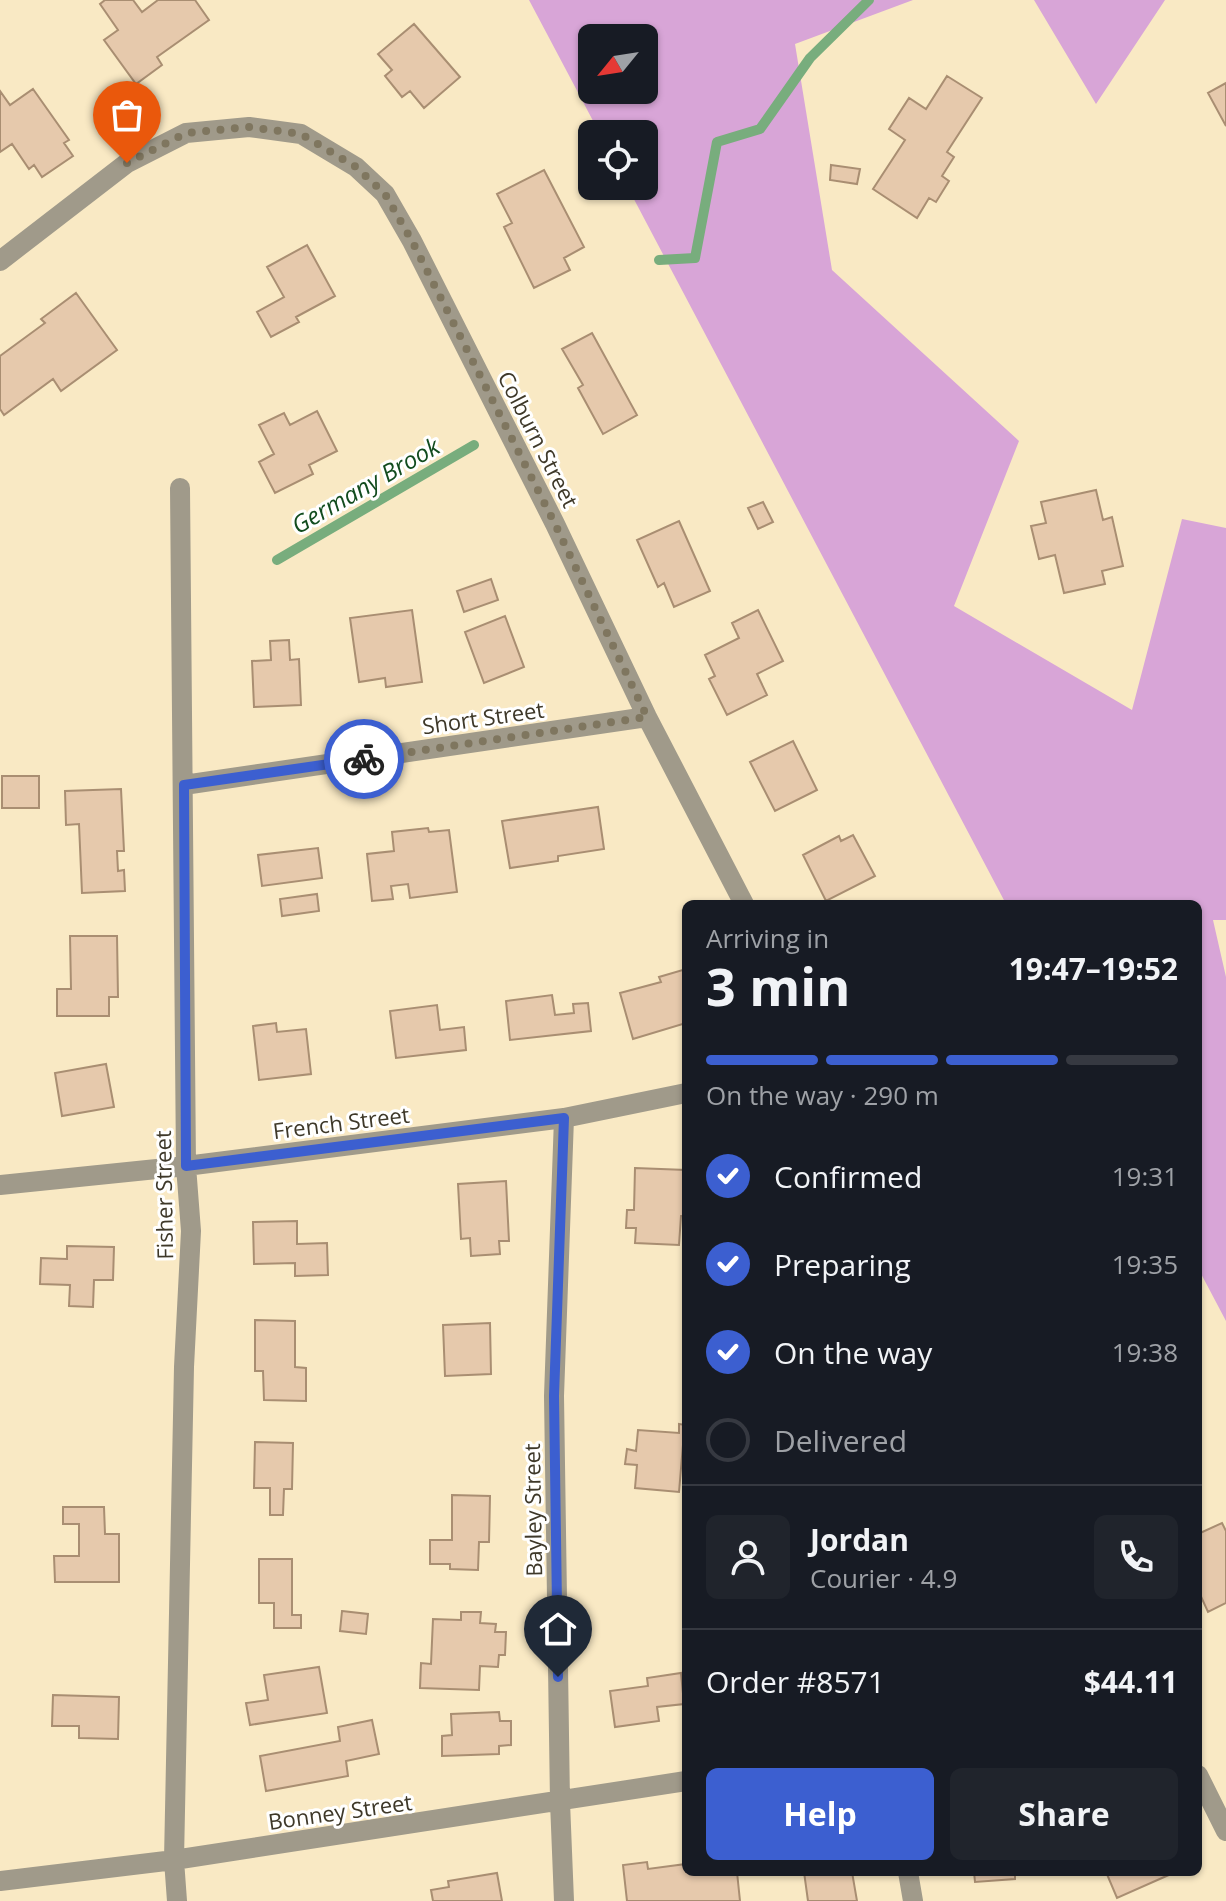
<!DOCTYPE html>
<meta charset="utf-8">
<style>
:root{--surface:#171b24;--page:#20242c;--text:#f1f3f6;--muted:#9ea1a6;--line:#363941;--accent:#3c5fd0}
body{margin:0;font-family:"Open Sans",sans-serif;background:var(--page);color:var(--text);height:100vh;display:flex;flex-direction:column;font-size:30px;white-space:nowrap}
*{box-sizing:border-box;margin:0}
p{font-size:26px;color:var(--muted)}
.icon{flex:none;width:44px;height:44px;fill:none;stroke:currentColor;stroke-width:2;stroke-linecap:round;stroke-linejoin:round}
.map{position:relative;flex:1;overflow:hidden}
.sheet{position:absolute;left:682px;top:900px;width:520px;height:976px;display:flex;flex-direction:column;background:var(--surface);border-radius:12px;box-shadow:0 2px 6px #0004}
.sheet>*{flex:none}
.needle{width:52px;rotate:240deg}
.tools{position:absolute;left:578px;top:24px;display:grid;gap:16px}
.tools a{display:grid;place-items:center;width:80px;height:80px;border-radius:12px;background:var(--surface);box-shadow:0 2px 6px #0004;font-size:40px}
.pin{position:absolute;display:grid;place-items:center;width:68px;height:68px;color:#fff;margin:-82px -34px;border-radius:50% 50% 50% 0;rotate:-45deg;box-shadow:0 0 8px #0007}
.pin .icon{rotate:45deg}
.courier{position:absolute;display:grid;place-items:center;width:80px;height:80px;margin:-40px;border:6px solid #3c5fd0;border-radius:50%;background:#fff;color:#222;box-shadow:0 2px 10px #0007}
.headline em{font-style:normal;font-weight:700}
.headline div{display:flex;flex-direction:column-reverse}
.headline{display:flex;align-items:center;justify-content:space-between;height:136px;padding:0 24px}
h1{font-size:52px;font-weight:700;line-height:60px}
.bar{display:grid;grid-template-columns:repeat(4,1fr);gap:12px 8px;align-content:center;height:96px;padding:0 24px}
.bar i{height:10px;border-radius:6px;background:var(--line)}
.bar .on{background:var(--accent)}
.bar p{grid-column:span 4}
.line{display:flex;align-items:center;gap:20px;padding:0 24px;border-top:2px solid var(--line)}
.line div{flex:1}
.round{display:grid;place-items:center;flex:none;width:84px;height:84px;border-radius:12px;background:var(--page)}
ol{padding:0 24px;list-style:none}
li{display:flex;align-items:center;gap:24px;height:88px}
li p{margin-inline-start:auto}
li .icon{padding:8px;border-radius:50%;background:var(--accent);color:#fff;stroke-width:4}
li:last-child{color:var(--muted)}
li i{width:44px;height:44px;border:4px solid var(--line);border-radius:50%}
.action{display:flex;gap:16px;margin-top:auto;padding:16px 24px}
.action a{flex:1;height:92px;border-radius:12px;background:var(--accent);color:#fff;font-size:32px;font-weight:700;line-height:92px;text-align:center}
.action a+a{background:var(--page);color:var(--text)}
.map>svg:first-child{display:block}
.forest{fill:#d8a5d7;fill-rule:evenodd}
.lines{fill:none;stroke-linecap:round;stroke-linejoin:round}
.stream{stroke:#78ad7d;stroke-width:10}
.building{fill:#e6c9ac;stroke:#a98e72;stroke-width:2}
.minor{stroke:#a09a8a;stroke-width:20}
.done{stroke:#7f765f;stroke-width:8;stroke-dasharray:0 14.4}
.route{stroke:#3c5fd0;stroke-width:10}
.labels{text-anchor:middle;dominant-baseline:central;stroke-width:6;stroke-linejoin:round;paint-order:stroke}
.street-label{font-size:22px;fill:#3e3829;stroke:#fff}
.water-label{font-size:24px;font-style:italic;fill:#124c1e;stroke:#fff}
</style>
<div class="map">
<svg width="1226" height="1901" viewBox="0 0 1226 1901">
<rect width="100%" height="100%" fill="#f9e9c4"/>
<path class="forest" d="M529,0H913L795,44L832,270L1019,441L954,606L1132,710L1182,519L1226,528V920H1213L1226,977V1321L1198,1268V904H1006L627,186H644V134H600ZM644,38V90H592V38Z
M1034,0H1165L1096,104Z"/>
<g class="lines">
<path class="stream" d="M659,260L695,258L717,142L760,129L810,58L869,0
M277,560L474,445"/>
</g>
<path class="building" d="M105,0H133L142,12L158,0H195L209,20L157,57L162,65L136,84L104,40L118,30L100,4Z
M414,24L460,77L424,108L410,91L402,97L385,76L392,70L378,54Z
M947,76L982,98L947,152L954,157L942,176L949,181L936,202L929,198L917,218L873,189L905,140L889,129L909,98L926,109Z
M1226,83V126L1208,93Z
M33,89L69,140L64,143L73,156L42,177L34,165L29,169L12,144L0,152V91L10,105Z
M831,165L860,169L857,184L830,180Z
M544,170L584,247L564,258L570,270L534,288L504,227L512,223L497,194Z
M307,245L335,296L296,317L299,322L271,337L257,312L284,297L267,267Z
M76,293L117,350L61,391L53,379L4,415L0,409V356L45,323L41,319Z
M592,333L637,415L603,434L578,388L583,385L562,349Z
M317,411L337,451L309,465L313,474L275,493L259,462L274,454L259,425L284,413L290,425Z
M1096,490L1103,520L1112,517L1123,566L1102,571L1105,584L1064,593L1055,555L1039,559L1031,526L1046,523L1041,502Z
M763,502L773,522L758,529L748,508Z
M679,521L710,591L674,607L664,583L658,587L637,540Z
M491,579L498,600L464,612L457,591Z
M412,610L422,682L386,687L385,678L359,682L350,618Z
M758,610L783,661L757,674L767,695L727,715L709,679L715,676L705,655L739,638L732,623Z
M505,616L524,667L484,683L465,632Z
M289,640L290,660L299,659L301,705L254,707L252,661L271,660L270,641Z
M793,741L817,790L775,811L750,762Z
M2,776H39V808H2Z
M121,789L124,851H117L118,871L124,870L125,891L82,893L79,824L66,825L65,791Z
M598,807L604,849L558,856V861L510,868L502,821Z
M428,828L429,832L449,830L457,892L410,898L408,884L391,886L393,899L372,901L367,854L394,851L392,832Z
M853,835L875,876L826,901L803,855L839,836L841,841Z
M318,848L322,878L262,886L258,855Z
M317,894L319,911L282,916L280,899Z
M70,936H117L118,997H109V1016H57V989H71Z
M686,969V1023L633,1039L620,993L661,982L659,977Z
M552,995L555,1015L574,1013L573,1004L588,1003L591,1031L510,1040L506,1001Z
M437,1005L440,1030L464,1027L466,1050L396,1058L390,1011Z
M276,1023L277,1032L306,1029L311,1074L259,1080L253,1026Z
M106,1064L114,1107L62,1116L55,1073Z
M635,1168L686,1170V1216H681L679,1245L635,1243L636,1228H626L627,1210H634Z
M506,1181L509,1241H499L500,1254L471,1256L470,1238L461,1239L458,1184Z
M297,1221V1244L327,1243L328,1275L295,1276V1263L254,1264L253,1222Z
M67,1246L114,1247L113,1280H94L93,1307L69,1306L70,1285L40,1284L41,1258L67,1259Z
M255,1320L295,1321V1367L306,1368V1401L264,1400L263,1371H255Z
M490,1323L491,1374L445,1376L443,1325Z
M679,1424L686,1425V1445H683L679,1492L635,1488L637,1465L625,1464L627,1449L636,1451L638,1430L679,1433Z
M255,1442L293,1443L292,1489H284L283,1515H270V1488H254Z
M452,1495L490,1496L489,1542H479L478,1570L450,1569V1564H430V1540H452Z
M63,1507H104L105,1534H119V1582H55L54,1556H79V1524H63Z
M1222,1523L1226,1531V1603L1208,1612L1198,1590V1534Z
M259,1559H292V1615H301V1628H274V1603H259Z
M342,1611L368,1614L366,1634L340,1631Z
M461,1612H481L480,1623L496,1624L495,1632H506L505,1655H499L498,1667L480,1666L479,1690L420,1688L421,1663L431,1664L433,1619L461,1620Z
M319,1667L327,1713L250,1725L246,1703L268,1700L264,1675Z
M681,1673L684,1704L657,1707L659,1721L615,1727L610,1691L648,1686L647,1678Z
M53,1695L119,1697L118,1739L79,1738V1726H52Z
M499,1712L500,1721H511V1745L499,1746V1754L442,1756V1736L452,1735L451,1714Z
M372,1720L379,1754L346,1761L348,1776L266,1791L260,1756L340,1741L338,1727Z
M647,1862L648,1869L686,1864V1872H737L740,1901H627L623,1865Z
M804,1872H852L857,1901H808Z
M974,1872H1015V1879L975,1882Z
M1106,1872H1171V1874L1117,1898Z
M497,1873L502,1901H433L431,1890L449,1887L448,1881Z"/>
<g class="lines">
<path class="minor" d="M0,261L127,163L186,133L249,127L301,134L356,167L385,194L412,241L555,524L647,717L744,904
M184,785L647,717
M0,1185L186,1166L564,1118L686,1093
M1198,1775L1226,1831
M908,1872L913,1901
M0,1881L174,1860L686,1781
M177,1901L174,1860L184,1367L191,1231L186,1166L180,488
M564,1901L560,1802L554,1396L564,1118"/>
</g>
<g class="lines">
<path class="done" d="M127,163L186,133L249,127L301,134L356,167L385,194L412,241L555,524L647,717L364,759"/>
<path class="route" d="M364,759L184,785L186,1166L564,1118L554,1396L558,1677"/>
</g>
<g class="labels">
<g class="street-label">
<text transform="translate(539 439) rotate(63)">Colburn Street</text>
<text transform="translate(483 717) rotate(-8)">Short Street</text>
<text transform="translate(341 1122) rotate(-7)">French Street</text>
<text transform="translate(163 1195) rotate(-91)">Fisher Street</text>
<text transform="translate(532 1510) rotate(-91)">Bayley Street</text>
<text transform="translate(340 1811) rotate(-8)">Bonney Street</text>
</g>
<g class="water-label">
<text transform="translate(365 485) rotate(-30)">Germany Brook</text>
</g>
</g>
</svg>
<div class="tools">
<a><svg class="needle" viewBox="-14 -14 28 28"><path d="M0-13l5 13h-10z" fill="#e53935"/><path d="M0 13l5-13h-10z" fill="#9ea1a6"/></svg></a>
<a><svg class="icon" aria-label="locate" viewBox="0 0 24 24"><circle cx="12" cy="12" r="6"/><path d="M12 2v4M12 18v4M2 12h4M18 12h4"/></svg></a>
</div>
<div class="pin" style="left:127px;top:163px;background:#ea580c"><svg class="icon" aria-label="bag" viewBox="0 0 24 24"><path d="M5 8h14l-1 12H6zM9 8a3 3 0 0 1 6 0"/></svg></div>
<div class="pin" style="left:558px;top:1677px;background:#1f2937"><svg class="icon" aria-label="home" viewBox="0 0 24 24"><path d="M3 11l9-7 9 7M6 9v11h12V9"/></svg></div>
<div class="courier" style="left:364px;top:759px"><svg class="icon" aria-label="bike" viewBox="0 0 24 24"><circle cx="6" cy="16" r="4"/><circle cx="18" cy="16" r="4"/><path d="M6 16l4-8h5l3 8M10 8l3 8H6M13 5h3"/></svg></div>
<section class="sheet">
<div class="headline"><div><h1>3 min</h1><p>Arriving in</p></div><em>19:47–19:52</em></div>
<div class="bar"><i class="on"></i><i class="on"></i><i class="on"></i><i></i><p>On the way · 290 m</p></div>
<ol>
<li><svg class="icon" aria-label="check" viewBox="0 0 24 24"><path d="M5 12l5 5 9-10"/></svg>Confirmed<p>19:31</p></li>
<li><svg class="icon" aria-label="check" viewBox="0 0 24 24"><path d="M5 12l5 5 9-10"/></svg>Preparing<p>19:35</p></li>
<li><svg class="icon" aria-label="check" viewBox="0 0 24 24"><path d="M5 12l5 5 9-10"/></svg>On the way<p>19:38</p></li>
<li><i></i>Delivered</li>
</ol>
<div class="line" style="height:144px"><a class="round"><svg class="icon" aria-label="person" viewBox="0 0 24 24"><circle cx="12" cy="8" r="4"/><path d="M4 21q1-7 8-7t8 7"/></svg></a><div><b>Jordan</b><p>Courier · 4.9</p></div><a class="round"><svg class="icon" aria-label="phone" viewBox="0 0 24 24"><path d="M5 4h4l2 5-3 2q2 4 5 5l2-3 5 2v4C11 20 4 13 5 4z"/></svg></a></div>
<div class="line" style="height:104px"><div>Order #8571</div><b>$44.11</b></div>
<div class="action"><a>Help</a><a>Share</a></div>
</section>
</div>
